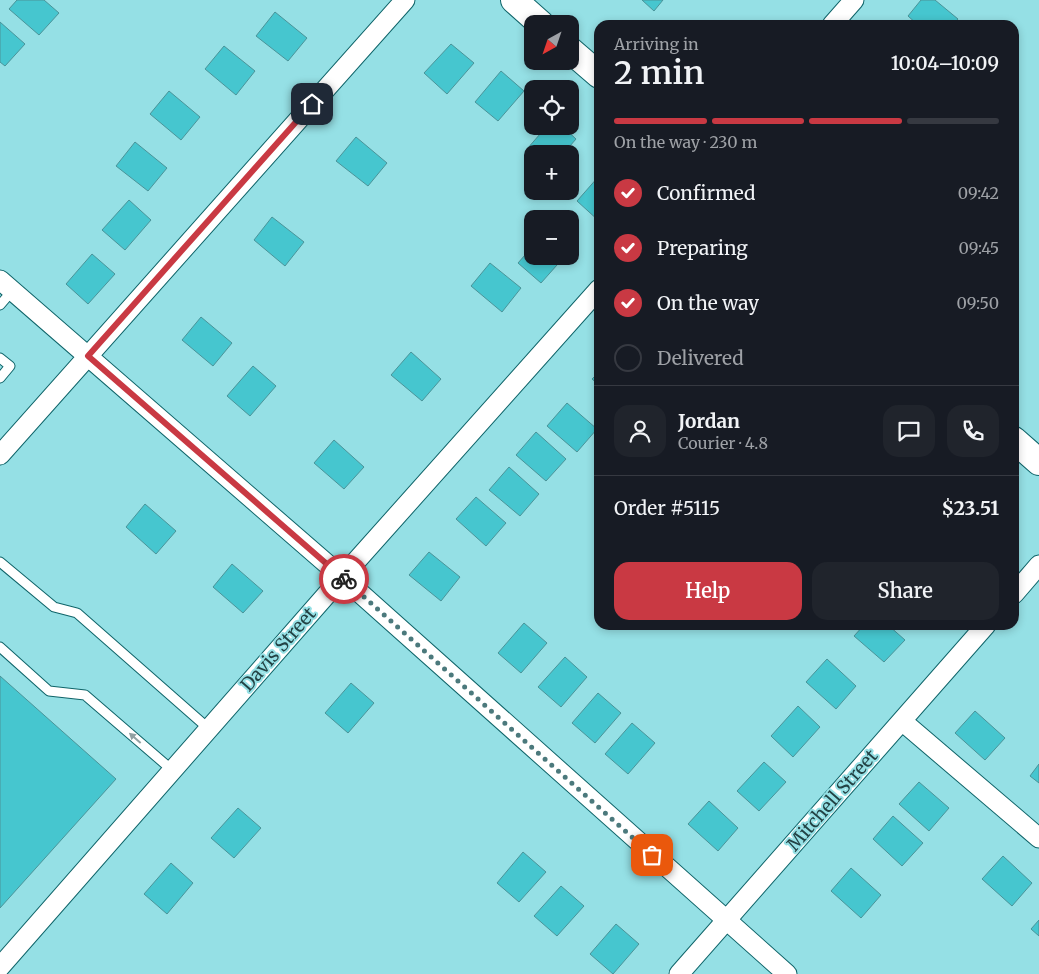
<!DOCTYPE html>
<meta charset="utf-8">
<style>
:root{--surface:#171b24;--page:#20242c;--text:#f1f3f6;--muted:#9ea1a6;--line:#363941;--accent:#c93943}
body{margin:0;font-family:Merriweather,serif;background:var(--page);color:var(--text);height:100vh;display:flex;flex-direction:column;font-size:19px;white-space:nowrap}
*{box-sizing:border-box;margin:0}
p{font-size:16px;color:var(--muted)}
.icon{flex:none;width:28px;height:28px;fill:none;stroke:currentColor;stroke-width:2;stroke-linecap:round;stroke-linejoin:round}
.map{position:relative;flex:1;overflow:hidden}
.details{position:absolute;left:594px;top:20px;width:425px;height:610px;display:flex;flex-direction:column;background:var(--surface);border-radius:15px;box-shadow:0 2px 8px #0003}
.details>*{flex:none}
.needle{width:32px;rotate:220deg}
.buttons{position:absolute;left:524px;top:15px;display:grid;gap:10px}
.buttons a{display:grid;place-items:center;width:55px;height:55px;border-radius:10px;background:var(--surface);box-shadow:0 2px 8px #0003;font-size:25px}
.pin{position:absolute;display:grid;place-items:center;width:42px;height:42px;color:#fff;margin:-21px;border-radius:10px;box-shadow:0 2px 8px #0006}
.courier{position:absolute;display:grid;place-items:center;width:50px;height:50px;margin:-25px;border:4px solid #c93943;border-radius:50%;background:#fff;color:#222;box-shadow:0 1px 6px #0007}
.overview em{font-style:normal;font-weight:600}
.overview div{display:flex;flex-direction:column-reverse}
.overview{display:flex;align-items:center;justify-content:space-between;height:85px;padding:0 20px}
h1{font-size:32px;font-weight:600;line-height:38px}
.bar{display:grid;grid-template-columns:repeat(4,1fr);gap:8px 5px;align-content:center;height:60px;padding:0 20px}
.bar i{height:6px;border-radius:4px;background:var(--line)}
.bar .active{background:var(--accent)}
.bar p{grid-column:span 4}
.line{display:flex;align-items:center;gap:12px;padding:0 20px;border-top:1px solid var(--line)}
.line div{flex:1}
.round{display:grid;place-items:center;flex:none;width:52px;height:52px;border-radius:15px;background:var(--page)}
ol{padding:0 20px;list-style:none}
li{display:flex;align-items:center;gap:15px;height:55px}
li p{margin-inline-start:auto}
li .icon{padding:5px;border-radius:50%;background:var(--accent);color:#fff;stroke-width:4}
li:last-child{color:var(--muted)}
li i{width:28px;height:28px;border:2px solid var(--line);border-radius:50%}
.action{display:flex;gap:10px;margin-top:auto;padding:10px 20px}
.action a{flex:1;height:58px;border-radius:15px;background:var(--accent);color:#fff;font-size:20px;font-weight:600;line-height:58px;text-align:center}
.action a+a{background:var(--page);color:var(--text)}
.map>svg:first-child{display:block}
.building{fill:#46c6cf;stroke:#4a9499}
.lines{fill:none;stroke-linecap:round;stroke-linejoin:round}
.lane-casing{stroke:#0f6469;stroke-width:11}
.street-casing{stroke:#0f6469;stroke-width:21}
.secondary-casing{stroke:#0f6469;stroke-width:28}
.lane{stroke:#fff;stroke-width:9}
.street{stroke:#fff;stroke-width:19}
.secondary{stroke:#fff;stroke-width:26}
.oneway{fill:#91a0a2}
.done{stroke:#4b797c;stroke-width:5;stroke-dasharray:0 9}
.route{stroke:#c93943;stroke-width:6}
.labels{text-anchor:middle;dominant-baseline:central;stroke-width:4;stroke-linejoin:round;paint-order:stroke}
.street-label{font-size:18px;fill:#234244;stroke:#95e0e5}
</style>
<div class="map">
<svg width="1039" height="974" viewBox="0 0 1039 974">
<rect width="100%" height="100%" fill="#95e0e5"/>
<path class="building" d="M17,0H44L59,13L39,35L9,9Z
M642,0H663L654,11Z
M921,0H935L958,19L953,25H918L908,16Z
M275,12L307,38L288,61L256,36Z
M0,22L25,44L5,66L0,62Z
M451,44L474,63L447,94L424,73Z
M224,46L255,71L236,95L205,69Z
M501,71L524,91L498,121L475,102Z
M169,91L200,117L181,140L150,114Z
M547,126H562L576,139L563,154H532L527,149Z
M356,137L387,163L368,186L336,161Z
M135,142L167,168L148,191L116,166Z
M599,176V221L577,201Z
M129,200L151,220L125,250L102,230Z
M272,217L304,242L285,266L254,240Z
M532,247V256H565L541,283L518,263Z
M92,254L115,274L88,304L66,284Z
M490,263L521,288L502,312L471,286Z
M201,317L232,343L213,366L182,340Z
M411,352L441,379L422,401L391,375Z
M253,366L276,386L250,416L227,396Z
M599,372V385L592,379Z
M567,403L597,429L577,452L547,426Z
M536,432L566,459L546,481L516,455Z
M334,440L364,467L344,489L314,463Z
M509,467L539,494L520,516L489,490Z
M476,497L506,523L486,546L456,519Z
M145,504L176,531L156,554L126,527Z
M429,552L460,577L441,601L409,575Z
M232,564L263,591L243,613L213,587Z
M524,623L547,643L521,673L498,653Z
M864,625H888L905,640L884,662L854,636Z
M565,657L587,677L561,707L538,687Z
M827,659L856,686L836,709L806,682Z
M0,676L116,779L0,908Z
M351,683L374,703L348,733L325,713Z
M598,693L621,713L595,743L572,723Z
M798,706L820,727L793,757L771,736Z
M975,711L1005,738L985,760L955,733Z
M632,723L655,743L628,774L605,754Z
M764,762L786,782L759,811L737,791Z
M1039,764V783L1030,776Z
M919,782L949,808L929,831L899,804Z
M709,801L738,828L718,851L688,824Z
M238,808L261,828L234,858L211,838Z
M893,816L923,843L902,866L873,839Z
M523,852L546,872L519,902L497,883Z
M1003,856L1032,883L1012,906L982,879Z
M171,863L193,883L167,914L144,894Z
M851,868L881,895L861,918L831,891Z
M561,886L584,906L557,936L534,916Z
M1039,920V936L1031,929Z
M616,924L639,944L613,974L590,954Z"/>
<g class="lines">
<g class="lane-casing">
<path id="lane" d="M0,305L12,291
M0,358L10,366L0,378
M0,562L54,607L77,613L209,729
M0,647L49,691L85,695L172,770"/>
</g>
<g class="street-casing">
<path id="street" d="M832,25L854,0
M0,280L342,577L787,974
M0,455L405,0
M1014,594L1039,565
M902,721L1039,838
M0,967L342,577L599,289
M679,974L986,625"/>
</g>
<g class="secondary-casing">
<path id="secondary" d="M514,0L541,24
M570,50L599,75
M1014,440L1039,462"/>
</g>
<use href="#lane" class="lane"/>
<use href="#street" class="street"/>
<use href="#secondary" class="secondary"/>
</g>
<defs><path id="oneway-solid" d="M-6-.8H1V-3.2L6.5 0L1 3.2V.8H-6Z" transform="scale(1.25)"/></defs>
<use class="oneway" href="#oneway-solid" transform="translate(135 738) rotate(-139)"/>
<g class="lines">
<path class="done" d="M344,579L652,855"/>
<path class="route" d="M312,104L88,356L344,579"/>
</g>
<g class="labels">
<g class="street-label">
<text transform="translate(278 649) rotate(-49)">Davis Street</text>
<text transform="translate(832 800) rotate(-49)">Mitchell Street</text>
</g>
</g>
</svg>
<div class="buttons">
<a><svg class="needle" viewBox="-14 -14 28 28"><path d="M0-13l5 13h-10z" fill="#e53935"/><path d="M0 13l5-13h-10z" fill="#9ea1a6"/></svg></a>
<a><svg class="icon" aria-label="locate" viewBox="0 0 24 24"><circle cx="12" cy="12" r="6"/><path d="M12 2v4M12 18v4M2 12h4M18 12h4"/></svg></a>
<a>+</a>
<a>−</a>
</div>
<div class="pin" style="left:652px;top:855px;background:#ea580c"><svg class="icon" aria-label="bag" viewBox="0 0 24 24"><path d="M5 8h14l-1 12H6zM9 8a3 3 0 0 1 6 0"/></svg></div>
<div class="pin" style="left:312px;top:104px;background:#1f2937"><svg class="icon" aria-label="home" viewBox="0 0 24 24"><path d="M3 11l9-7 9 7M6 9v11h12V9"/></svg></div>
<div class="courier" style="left:344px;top:579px"><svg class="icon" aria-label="bike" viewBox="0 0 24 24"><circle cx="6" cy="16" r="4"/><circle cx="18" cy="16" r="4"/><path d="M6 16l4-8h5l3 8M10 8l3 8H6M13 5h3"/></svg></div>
<section class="details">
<div class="overview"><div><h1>2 min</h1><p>Arriving in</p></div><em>10:04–10:09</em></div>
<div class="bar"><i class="active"></i><i class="active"></i><i class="active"></i><i></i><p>On the way · 230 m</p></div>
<ol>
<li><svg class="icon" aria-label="check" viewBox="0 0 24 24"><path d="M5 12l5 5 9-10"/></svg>Confirmed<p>09:42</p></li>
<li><svg class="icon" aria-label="check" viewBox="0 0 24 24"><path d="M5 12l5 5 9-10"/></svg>Preparing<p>09:45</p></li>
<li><svg class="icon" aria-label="check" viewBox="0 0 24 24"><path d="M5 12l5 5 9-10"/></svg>On the way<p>09:50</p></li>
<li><i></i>Delivered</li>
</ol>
<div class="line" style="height:90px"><a class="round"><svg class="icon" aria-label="person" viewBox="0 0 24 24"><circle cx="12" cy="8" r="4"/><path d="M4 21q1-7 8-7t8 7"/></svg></a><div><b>Jordan</b><p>Courier · 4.8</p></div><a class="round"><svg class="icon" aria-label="chat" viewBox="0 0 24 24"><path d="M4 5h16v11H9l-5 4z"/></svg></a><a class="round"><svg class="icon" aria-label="phone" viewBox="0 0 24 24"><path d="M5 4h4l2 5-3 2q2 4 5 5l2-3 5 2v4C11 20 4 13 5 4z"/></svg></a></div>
<div class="line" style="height:65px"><div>Order #5115</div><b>$23.51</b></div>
<div class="action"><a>Help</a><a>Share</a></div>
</section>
</div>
